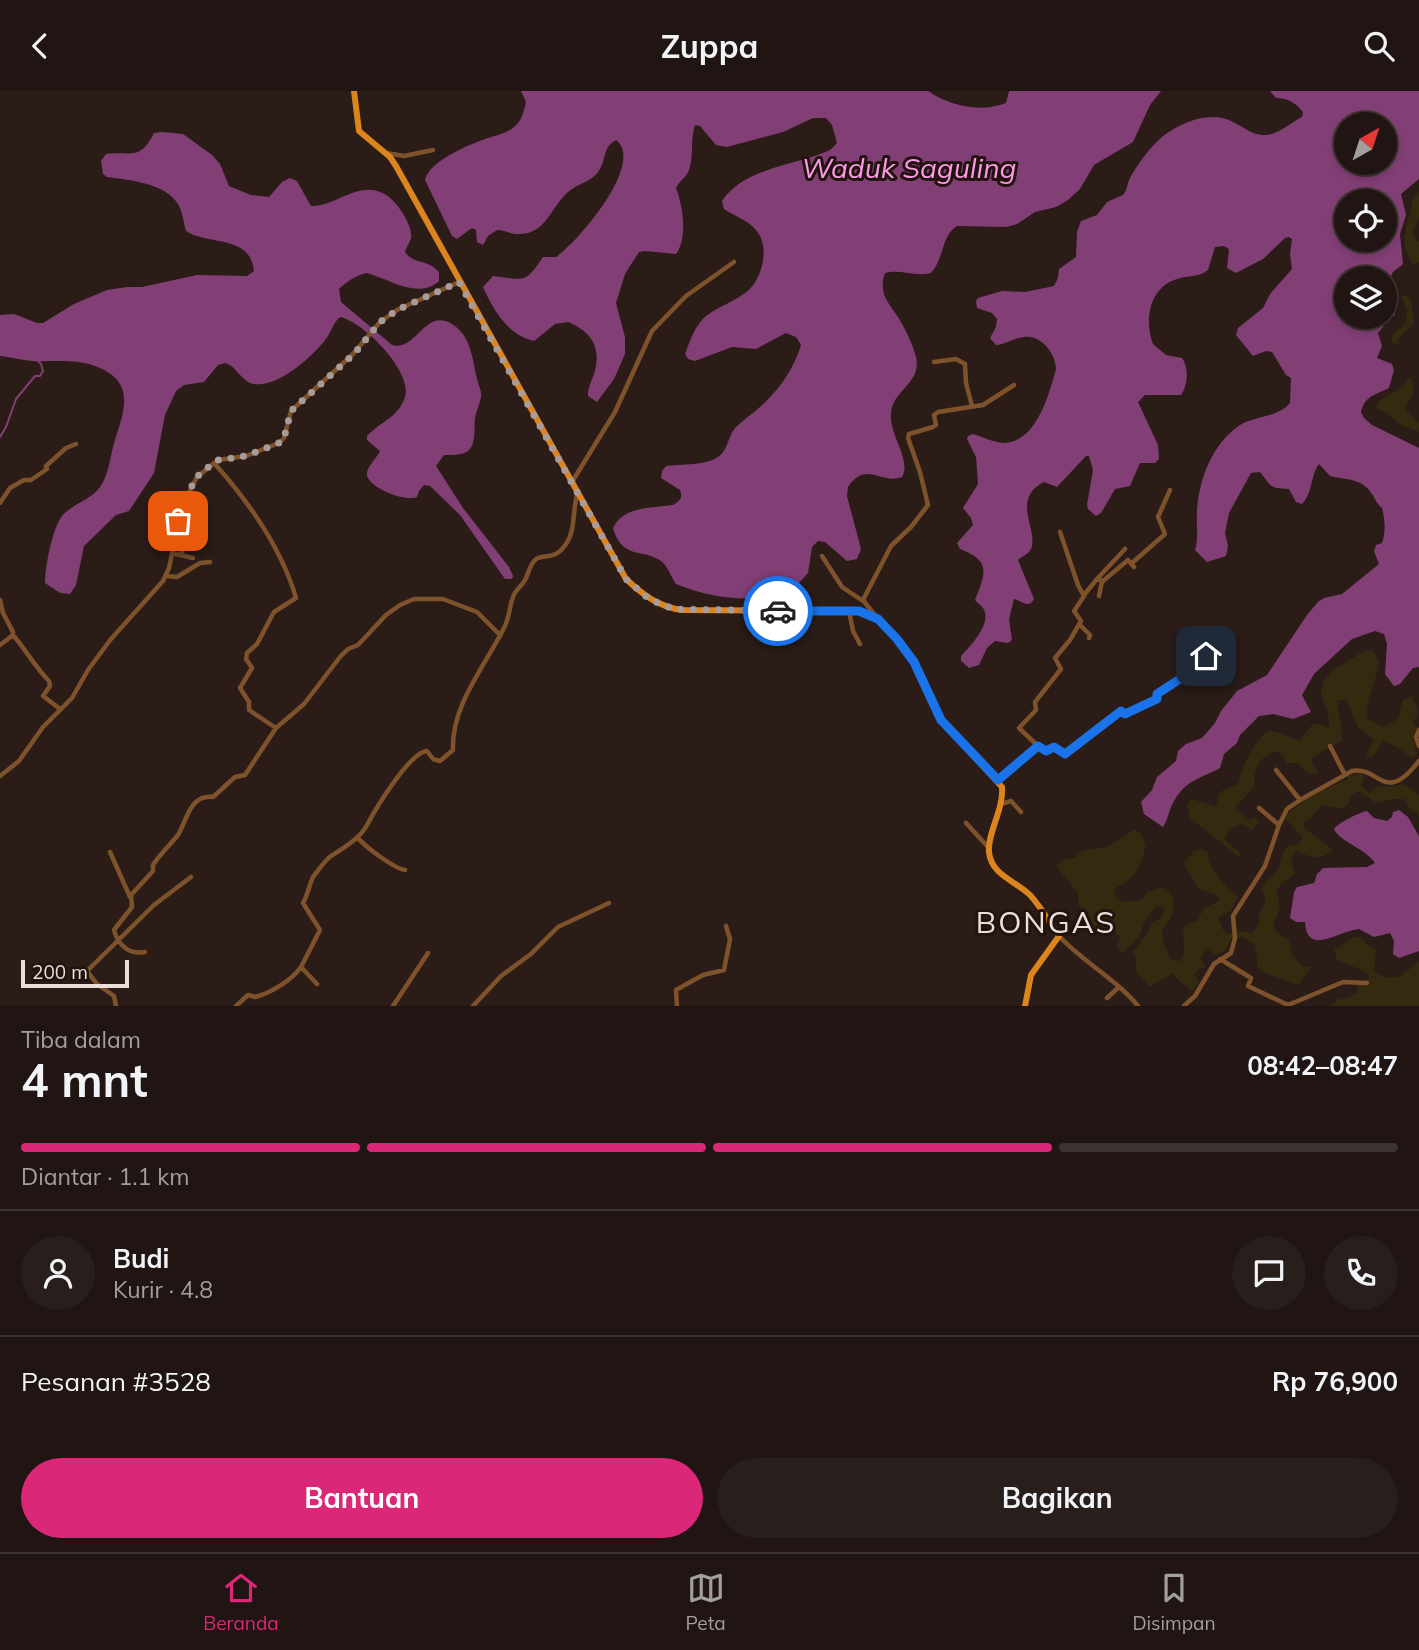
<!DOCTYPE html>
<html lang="id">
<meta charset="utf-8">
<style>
:root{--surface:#201512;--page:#281e1b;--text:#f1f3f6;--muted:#a29f9f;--line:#3d3432;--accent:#db2777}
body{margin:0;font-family:Mulish,sans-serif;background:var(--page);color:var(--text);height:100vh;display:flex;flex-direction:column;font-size:26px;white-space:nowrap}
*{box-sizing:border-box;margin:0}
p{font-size:23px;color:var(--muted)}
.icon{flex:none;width:38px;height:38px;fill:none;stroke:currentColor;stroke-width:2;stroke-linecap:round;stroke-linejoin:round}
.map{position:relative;height:915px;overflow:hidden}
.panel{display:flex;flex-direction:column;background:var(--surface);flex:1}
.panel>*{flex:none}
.needle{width:46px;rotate:39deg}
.controls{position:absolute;left:1334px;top:21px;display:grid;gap:14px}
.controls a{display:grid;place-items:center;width:63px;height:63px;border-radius:50%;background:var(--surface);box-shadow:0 4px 10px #0003,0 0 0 2px var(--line);font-size:35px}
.scale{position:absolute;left:21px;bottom:18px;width:108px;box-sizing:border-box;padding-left:7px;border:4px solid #ebdfdd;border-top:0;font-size:19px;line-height:24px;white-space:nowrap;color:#ebdfdd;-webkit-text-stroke:5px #22130f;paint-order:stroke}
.pin{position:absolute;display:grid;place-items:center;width:60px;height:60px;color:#fff;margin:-30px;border-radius:14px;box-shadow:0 4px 10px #0006}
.courier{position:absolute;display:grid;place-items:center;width:70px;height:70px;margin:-35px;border:5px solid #1a73e8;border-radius:50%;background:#fff;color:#222;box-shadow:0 2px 9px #0007}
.headline em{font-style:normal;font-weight:700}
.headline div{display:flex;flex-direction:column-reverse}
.headline{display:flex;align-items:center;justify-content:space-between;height:119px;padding:0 21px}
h1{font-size:46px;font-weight:700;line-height:52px}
.bar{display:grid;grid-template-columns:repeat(4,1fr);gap:10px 7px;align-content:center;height:84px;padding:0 21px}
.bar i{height:9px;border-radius:5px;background:var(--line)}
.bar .selected{background:var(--accent)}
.bar p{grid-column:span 4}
.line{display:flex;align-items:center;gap:18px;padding:0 21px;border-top:2px solid var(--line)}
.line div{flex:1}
.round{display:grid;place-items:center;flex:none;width:74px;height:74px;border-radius:37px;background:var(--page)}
.cta{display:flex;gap:14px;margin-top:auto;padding:14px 21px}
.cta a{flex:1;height:80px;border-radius:42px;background:var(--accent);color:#fff;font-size:28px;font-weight:700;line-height:80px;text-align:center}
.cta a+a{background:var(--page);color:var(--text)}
header{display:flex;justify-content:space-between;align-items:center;height:91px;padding:0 21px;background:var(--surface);font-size:32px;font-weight:700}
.tab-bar{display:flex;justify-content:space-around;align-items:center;height:98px;border-top:2px solid var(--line);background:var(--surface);font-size:19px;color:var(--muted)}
.tab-bar a{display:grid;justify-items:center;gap:4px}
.tab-bar .selected{color:var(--accent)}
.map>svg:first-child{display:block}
.green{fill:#332a0f}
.water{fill:#823f75;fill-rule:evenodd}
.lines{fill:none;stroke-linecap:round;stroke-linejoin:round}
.stream{stroke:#823f75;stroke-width:2}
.minor{stroke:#7e532b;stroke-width:4.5}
.major{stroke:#dc841e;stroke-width:6}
.done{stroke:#a89b98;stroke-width:7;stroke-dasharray:0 12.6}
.route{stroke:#1a73e8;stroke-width:9}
.labels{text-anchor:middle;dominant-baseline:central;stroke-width:6;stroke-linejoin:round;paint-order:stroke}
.water-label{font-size:28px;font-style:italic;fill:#fa9ae5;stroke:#22130f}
.quarter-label{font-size:30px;letter-spacing:2px;fill:#ebdfdd;stroke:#22130f}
</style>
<header><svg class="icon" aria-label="back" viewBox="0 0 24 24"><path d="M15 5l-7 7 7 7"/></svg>Zuppa<svg class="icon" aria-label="search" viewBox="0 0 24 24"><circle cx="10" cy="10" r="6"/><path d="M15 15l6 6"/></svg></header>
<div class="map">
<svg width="1419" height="915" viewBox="0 0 1419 915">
<rect width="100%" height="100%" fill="#2b1c18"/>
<path class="green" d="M1419,100V127L1412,143L1419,151V171L1414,174C1395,149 1410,135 1412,109Z
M1401,204L1407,205L1411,210L1414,233L1400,246L1396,254L1391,250L1393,243L1405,233L1407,220Z
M1408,287L1412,288L1413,302L1405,318L1419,332V341L1399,333L1387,322L1377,318L1376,315C1384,301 1401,304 1408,287Z
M1366,559L1373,560L1379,571C1377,591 1364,609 1368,628L1382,636C1403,627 1397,628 1403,609L1412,605L1418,621L1413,632L1417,638L1413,644L1417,664L1411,667L1397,656L1383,650L1372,667L1366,664L1374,649L1358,636L1346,608L1337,610L1342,642L1341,650L1313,666L1311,670L1319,683H1309L1297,672H1287L1282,664L1276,660C1260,665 1251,680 1255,695L1235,717L1248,729L1255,726L1259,731L1252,739L1242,733C1233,735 1229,741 1224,748L1242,763L1239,766L1190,727L1187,713L1192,708L1215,715L1218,714C1215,696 1228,700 1238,693C1243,673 1252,654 1267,640C1280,639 1289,648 1300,649L1312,634L1318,632L1329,637L1328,621L1321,605L1323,591L1333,579Z
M1361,682L1365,688L1360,694L1369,702L1377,695L1391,696L1404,693L1419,704V729L1417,722L1411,719L1404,708H1393L1376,712L1359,700L1352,704L1348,713L1342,718L1322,714L1309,729L1303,731L1305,737L1333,759C1319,771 1309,765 1295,760L1291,770L1295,783L1281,793L1277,799L1280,818C1271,838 1270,837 1289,849L1292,864L1303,876L1312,875L1298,894L1262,881L1258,876L1255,854L1243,846L1231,848L1226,859L1216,864L1207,858L1200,867L1206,876L1199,878L1194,884L1199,891L1192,900L1178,889L1173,882L1150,896L1135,880L1136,867L1133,861L1148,841L1152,831L1160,828L1165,819L1157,814L1145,830L1139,846L1122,863L1117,856L1120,846L1109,835L1099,845L1094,842L1078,812V802L1056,775L1063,769L1074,767L1082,760L1106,756L1134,739L1140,741L1146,754C1141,775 1135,789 1115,797L1114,804L1121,811L1142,809L1147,801L1163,796C1180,806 1175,826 1162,838L1164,854L1171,869L1181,870L1184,864L1183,836L1198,829L1203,818L1220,809L1217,804L1198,798C1194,788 1187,782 1184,771L1195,759L1202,758L1208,761C1208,777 1225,795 1238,805L1231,820L1218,826L1223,839L1228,843L1245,840L1251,843L1259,833C1257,824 1264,816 1266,807L1262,800V795C1267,788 1275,784 1278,778C1284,767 1280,753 1297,754L1303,747L1285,727C1299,708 1327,697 1348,688V685Z
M1354,846H1361L1367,854L1376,858L1374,880L1385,887L1401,885L1419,870V915H1328L1336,912L1335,909L1348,907L1357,901V893L1369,887L1368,882L1337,869L1334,859Z"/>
<path class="water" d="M521,0H928C950,15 981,22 1006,12L1009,0H1161L1150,14L1133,51L1094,74L1080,98L1068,109L1056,116L1035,121L1017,133L1007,136L957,135C941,145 945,166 931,182C915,186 900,178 885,182C878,202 888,211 898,226C905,237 913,254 916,266C922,293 892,299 891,323C889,344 912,369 902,386C881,394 866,369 848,396L847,405L861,458L857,468L847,470L825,451L818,450L812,456L808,482L790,502C753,512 712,508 676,493C671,486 668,475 661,470C642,457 622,469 613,437C623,415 652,417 673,414C680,410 683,407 680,399L661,387L662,380L666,375C681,373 707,375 719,365C728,359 728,345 735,337C742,330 752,323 760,316C779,299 794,278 801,254L796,246L786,242L756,258L732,256L695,270L688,268L685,263C690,250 695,234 706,225C719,215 736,210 749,199C763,185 770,155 756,139C748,129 734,125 724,118L722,110C745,76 795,75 830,59L837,52L832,34L826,27H813L783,41L727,56L716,54L700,35L695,34C690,49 694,65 689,79C686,87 679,90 676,97C683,115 688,147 676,163L645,160L639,161L625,183L616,212L625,246V263L614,288L597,311L588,305C588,297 591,291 594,283C602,257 592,241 568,231L555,233L534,250C509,245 493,219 483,196L493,185C525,189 525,193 543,166H556C577,152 646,72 616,49C602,56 607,69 598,81C591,91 576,93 567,102C550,118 545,144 518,143C510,143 505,139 497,139L488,145L483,154L477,151L476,139L472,137L457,148L452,145L425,89C429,70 470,53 488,47C499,43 510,42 518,32C523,26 524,18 526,11Z
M1270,0H1419V88L1401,103L1406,124L1400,143L1403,173L1393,181L1386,196L1395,224L1384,230L1383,236L1378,242L1382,255L1377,267L1392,273L1394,279L1389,297C1376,304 1365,304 1361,321L1364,327L1372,334L1419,357V576L1413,577L1400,593L1394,595L1385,583L1387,553L1384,543L1375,540L1352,548L1314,583L1302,604L1311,621L1293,628L1273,623L1259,625L1240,644L1237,652L1224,663L1220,677C1200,688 1187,688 1174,710C1169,719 1168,728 1163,736L1144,723L1141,711L1152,699L1157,686L1176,670L1178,660L1186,653L1202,647L1215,632L1221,620L1237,600L1267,584L1307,524L1318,511L1324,507L1342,503L1379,473L1374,460L1376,454L1382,452C1386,440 1385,429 1382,417C1376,412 1376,409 1372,403C1362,387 1346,389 1330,385L1319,373C1310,385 1313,402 1302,413L1296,411L1289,398L1276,397L1270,394L1260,381L1251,382L1229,422L1225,442L1228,455L1226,465L1207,471L1195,459C1199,446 1196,433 1197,420C1199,388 1212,353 1240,334C1256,324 1277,327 1290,312L1291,287L1286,284L1272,261L1266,260L1253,265L1236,244L1238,237L1263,217L1270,203L1292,178L1290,163L1292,148L1289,146L1285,147L1263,168L1236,182L1227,177L1229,158L1224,155L1215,156L1208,179C1198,187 1188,184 1177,188C1149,196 1144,230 1153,253L1166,264L1182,267C1189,276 1188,294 1181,304H1145L1138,311L1158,354L1159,368L1155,372H1140L1130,395L1115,398L1101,422L1096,425L1088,418L1087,414L1093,379L1089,365H1086L1057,396L1044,391C1010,408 1039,439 1031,458C1029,463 1021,466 1018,469L1034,508C1028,519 1021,509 1014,508L1009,528L1012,549L1008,552L995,550L987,557L979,574L969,577L961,570V565C970,555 993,532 983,517C981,514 977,512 975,509C986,481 991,470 960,458L957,452L973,434L971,427L963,417L978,393L976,366L967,348L968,345L973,343C983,346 995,352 1005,352C1037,350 1049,303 1056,278C1056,263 1041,243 1024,246C1014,247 1006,253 996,254L990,247L996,236L997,228L992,222L977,217L976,210L978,207L1002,200L1025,201L1054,195L1058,187L1059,178L1076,166L1077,141L1081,130L1097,124L1107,111L1123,104C1127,99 1127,95 1129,89C1136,75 1150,56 1162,46C1181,31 1211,19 1233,31C1242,35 1252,44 1263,44C1277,45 1290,32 1302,26L1303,21C1295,11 1287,7 1276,7ZM1384,33V72H1346V33ZM1384,110V149H1346V110ZM1384,187V226H1346V187Z
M162,41L183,43L212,64L220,73L229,95L251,104L269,106L282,91L290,87L297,90L311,115C337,117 367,79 396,113C402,120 413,137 411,147C410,152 406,156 405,161C414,174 426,167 439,181V190C419,209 389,188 367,182C358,183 346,191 339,198L341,211L392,254C416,261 425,216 452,233C473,246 472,271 478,291C479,296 482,300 481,306C480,313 476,320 475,327C474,337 476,350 470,358C464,365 452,364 444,364L436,375L463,417L509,476L513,485L512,488H505L460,424L430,395L424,394L419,400L417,406C406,411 371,398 367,385C365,377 377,367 380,360L367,349V345C380,331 399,326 405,306C413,281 364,231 340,226C334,231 331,241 326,248C313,265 278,297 254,293C241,291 237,275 225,272L218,274L204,291L184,294L176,300L165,324L154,382L129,420L116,424L84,455L76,494L70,503L60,502L45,492C45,477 52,438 62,425C72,413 91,409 100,396C108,385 110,368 113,356C121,326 139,294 100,277C78,267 55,271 32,270C21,269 10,266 0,265V224L14,223L37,232H43L74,213L107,199L127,196H142L197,184L247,185L254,180C250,143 209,155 186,140C183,131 183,121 178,113C165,92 129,89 107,86L103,83L101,70L106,63C132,60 140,70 154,42Z
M1399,719L1408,726L1419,745V860L1399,867L1393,863L1394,850L1390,842L1374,846L1359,838C1338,840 1307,866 1305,831H1296L1290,827L1294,801L1297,796L1314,792L1317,783L1323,777L1367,776L1375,772C1365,757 1340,751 1334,738C1338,732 1360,721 1367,720L1374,727L1387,730L1392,726L1393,721Z"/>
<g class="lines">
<path class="stream" d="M0,346L6,336L16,308L35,285H40L43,280L41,273L36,267"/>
<path class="minor" d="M386,62L404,65L433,59
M934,271L956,268L965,273L966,292L972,315
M214,372C249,411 281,456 296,507L274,521L257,553L247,562L246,568L252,577L240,597L249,611V619L276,637
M572,391L615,321L652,240L686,205L734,171
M0,412L10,397L24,389H31L47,378L46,375L66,357L76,353
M176,441L187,444L181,464
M172,462L193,467
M822,465L842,496L863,510
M1132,472L1165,443L1158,426L1170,399
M166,485L177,486L200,472L210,471
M1097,488L1125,458
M1084,504L1097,488L1103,490L1128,469L1134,476
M1099,505L1102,490
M0,509L3,522L13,541V544L0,554
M849,520L853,540L860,553
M877,527L863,509L891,455L911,436L928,414L920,381L908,347L909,343L933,336L936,334L934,324L938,321L983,314L1014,294
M1079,533L1090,544L1089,547
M13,544C26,559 35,576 49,590L50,595L43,605L60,618
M1419,639L1416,646L1419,655
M1038,655L1046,660L1054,655L1065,663L1120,620L1125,623L1157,608V603L1186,584L1222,549
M1330,655L1345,684
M1276,679L1300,709
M0,685L19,670L43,636L72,607L88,579L111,548L163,490L169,477L182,415L197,386L218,369L246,365L279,352L284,347L291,320L353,263L380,231L397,219L459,191
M997,689L1038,655L1019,637L1036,619L1035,611L1061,578L1055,567L1070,549L1081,530L1074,520L1084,505L1078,494L1060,441
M1001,713L1011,710L1021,721
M1259,717L1279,734
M966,732L989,757
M357,746C364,755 395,778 405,779
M110,761L130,806
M1059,845C1083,871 1116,888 1138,915
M145,861C129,864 118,854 114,839L132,816L131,804L153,780V774C160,763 170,754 178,744C187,729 190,703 213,706L235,686L245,684L276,637L304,613L340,566L348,558L358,554L386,524L400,514L414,508H443L477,521L500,544
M1220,868L1251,887L1248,895L1288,914L1343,891L1367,892
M301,876L317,893
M1107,907L1119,896
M116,915L114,905L97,893L87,880L154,814L191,786
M236,915L248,904L255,906C271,902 292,889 301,876L320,839L303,812C308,804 309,794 313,786C318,780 324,770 331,765C343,757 360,748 367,734C376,717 410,661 427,660L433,668L440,670L453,659C451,615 485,575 504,537C510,526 509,516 513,506C515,499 522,495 525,489C529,482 529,475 535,469C543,462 554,471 566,453C576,439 572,418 578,401
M393,915L428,862
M473,915L501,885L531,863L558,836L609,812
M677,915L676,899L703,884L724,879L730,848L726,835
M1184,915L1195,905L1214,873L1231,862L1235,847L1233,825L1265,775L1279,734L1287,718L1300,709L1352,680C1380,675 1384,715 1419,670"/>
<path class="major" d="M354,0L359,40L390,66L396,75L626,488C643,504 659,516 682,519L859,520L878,528L897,548L917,577L941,629L1002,696C1004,718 987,743 989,761C991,784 1016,790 1030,804C1041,816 1050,832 1059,845L1031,884L1025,915"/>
</g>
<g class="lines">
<path class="done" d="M178,430L189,400L197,386L203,380L218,369L246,365L279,352L284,347L291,320L354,263L380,231L397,219L459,191L626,488L649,508L673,518L778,520"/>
<path class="route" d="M778,520H859L878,528L897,548L914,571L941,629L998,689L1038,655L1046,660L1054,656L1065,663L1121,620L1125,623L1157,608V603L1186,584L1206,565"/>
</g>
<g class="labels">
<g class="water-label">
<text x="909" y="76">Waduk Saguling</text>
</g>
<g class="quarter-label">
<text x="1046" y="831">BONGAS</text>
</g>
</g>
</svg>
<div class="controls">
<a><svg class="needle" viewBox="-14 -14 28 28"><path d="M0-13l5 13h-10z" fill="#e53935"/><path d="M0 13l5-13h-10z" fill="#a29f9f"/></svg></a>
<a><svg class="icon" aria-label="locate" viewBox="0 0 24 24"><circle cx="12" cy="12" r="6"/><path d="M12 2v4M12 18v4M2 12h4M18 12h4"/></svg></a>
<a><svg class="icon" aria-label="layers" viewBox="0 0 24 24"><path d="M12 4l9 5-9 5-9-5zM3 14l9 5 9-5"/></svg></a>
</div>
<div class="scale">200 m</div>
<div class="pin" style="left:178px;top:430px;background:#ea580c"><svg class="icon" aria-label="bag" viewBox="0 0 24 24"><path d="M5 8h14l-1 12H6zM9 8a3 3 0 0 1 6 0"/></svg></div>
<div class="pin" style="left:1206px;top:565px;background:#1f2937"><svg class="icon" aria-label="home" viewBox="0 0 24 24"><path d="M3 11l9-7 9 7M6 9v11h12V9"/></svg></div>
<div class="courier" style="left:778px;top:520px"><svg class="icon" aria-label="car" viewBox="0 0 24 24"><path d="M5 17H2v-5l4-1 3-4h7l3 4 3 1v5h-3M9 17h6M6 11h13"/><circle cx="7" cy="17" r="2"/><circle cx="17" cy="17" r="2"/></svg></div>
</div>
<section class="panel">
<div class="headline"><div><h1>4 mnt</h1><p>Tiba dalam</p></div><em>08:42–08:47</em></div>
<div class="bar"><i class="selected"></i><i class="selected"></i><i class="selected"></i><i></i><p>Diantar · 1.1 km</p></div>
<div class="line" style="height:126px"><a class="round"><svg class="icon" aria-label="person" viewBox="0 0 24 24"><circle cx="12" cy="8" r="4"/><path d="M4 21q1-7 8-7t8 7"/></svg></a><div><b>Budi</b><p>Kurir · 4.8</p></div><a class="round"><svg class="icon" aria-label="chat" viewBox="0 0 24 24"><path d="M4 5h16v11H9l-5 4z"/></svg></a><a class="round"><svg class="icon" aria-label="phone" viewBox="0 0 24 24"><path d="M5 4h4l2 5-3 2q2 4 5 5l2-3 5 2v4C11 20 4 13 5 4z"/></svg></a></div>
<div class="line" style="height:91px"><div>Pesanan #3528</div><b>Rp 76,900</b></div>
<div class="cta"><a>Bantuan</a><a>Bagikan</a></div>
</section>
<nav class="tab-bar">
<a class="selected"><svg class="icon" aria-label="home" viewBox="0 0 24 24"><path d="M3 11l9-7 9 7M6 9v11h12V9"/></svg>Beranda</a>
<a><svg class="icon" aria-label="map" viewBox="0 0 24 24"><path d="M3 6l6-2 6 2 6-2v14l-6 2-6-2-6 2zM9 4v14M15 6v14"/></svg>Peta</a>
<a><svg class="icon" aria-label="saved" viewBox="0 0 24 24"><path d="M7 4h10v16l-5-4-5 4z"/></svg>Disimpan</a>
</nav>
